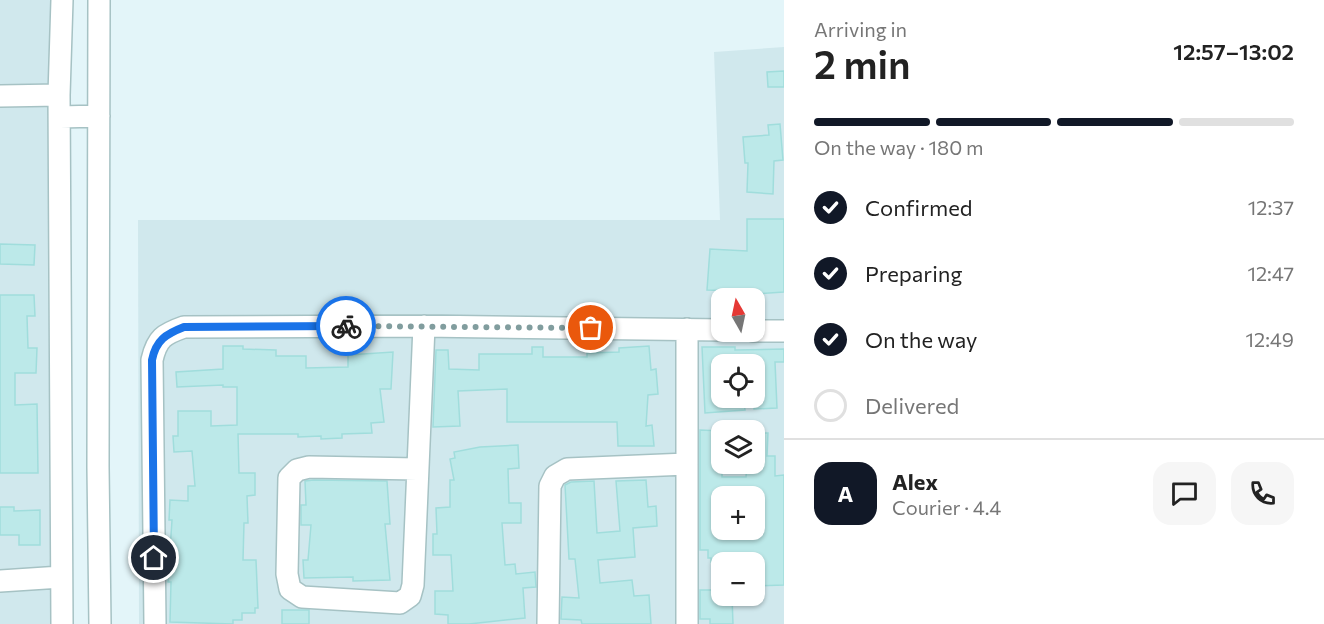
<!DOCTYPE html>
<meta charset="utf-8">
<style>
:root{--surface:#fff;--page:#f6f6f6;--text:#222;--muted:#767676;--line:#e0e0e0;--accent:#111827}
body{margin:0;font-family:Commissioner,sans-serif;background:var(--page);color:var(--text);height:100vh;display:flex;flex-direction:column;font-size:22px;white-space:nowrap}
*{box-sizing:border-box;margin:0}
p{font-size:20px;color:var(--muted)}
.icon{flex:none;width:33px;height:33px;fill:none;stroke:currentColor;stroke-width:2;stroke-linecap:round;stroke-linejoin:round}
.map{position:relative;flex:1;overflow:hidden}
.drawer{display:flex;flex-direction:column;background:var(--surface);width:540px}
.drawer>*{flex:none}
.needle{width:39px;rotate:351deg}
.fabs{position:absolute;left:711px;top:288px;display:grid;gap:12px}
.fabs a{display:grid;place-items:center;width:54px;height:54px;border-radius:12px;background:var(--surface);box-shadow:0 2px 4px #0004;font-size:30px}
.pin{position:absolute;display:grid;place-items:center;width:51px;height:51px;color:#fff;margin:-26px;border:3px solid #fff;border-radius:50%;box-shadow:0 2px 6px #0007}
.courier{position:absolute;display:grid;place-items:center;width:60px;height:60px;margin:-30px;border:4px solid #1a73e8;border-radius:50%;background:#fff;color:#222;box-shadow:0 2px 8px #0007}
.head em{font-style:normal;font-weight:600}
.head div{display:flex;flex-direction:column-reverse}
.head{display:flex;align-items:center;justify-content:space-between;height:102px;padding:0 30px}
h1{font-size:39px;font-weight:600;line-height:45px}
.bar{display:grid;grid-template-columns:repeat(4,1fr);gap:9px 6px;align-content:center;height:72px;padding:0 30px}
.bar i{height:8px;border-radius:4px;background:var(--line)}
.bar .active{background:var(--accent)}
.bar p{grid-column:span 4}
.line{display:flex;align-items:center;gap:15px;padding:0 30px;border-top:2px solid var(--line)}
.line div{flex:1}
.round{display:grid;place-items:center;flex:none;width:63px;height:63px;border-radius:18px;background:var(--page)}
ol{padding:0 30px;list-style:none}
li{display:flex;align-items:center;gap:18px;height:66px}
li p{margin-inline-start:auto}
li .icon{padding:6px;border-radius:50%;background:var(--accent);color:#fff;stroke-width:4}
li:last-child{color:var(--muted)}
li i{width:33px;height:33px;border:3px solid var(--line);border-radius:50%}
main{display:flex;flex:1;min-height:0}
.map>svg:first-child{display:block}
.residential{fill:#d0e8ed;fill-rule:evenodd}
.building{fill:#bce9e9;stroke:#a0dddc;stroke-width:1.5;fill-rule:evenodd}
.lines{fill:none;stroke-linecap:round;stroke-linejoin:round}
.minor-casing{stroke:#a6c2c4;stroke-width:24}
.minor{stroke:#fff;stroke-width:21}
.done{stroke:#819d9e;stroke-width:6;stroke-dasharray:0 10.8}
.route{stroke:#1a73e8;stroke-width:8}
</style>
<main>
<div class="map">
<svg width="784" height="624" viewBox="0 0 784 624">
<rect width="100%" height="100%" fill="#e3f5f9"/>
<path class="residential" d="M0,0H50L51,624H0Z
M784,47V624H139L138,220H720L714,52ZM722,298H754V332H722ZM722,364H754V398H722ZM722,430H754V464H722ZM722,496H754V530H722ZM722,562H754V596H722Z"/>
<path class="building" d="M784,71V87H768L767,72Z
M780,124L783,160L774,161L773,194L747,192L748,163H745L743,137L769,135L768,125Z
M747,219H784V292L739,295V291L707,290L710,249L747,251Z
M0,244L35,245L34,265L0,264Z
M0,295H34L35,316H27L28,348H37L36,373H15V405L37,404L38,473H0Z
M223,346H243V349L276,350V356H306V368L348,367V355L393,352L391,389H380L384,422L371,423L372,433L342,434V438L321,439V436L298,437V434H238L239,473H255V495L247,496L248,523H244L243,560H256L258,608H255V613H242V620H233V624L170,622L171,582H168L172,520H169L170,500L188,501V486H195L192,451L174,452L173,436H178V411H211V426L237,425V387H223V385L177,387L176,372L223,369Z
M649,346L651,370L656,369L658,394L648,395L646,426L652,425L654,446H618L617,422H507V389L458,391L460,426L433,427L436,350H448L449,369L479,370V354H532V347H543V357H587V353L619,352V348Z
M702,347H735V350L784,349V362H775L777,408L754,409V364H722V400H744L745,410L705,413Z
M700,430L722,431V477H746L747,464H754V433H768L767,456H775V476L784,475V585L754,586V562H711V558H708V550H700ZM722,496H754V533L722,534Z
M518,445L519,468L508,469L509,503H521V523H502L505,565L515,564L516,574L535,572L536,587L523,588L525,618L469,624H448V615L435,614V591H453L451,555H433V534H437L436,508L450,507V480H454L450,459L455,458L454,452L480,447Z
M314,480L387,481L390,524H385L390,580L353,581V577L304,578L303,560H308L311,525H301V505H306L305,481Z
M646,480L648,507L656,506L657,526L633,528L635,557L598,560L600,583L632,580L634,596L649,595L651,624H582L581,620L561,619L562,597L579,598L575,559H569L565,485L571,482L594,481L597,533L620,531L616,481Z
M0,507H14V511L40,510V545H19V535H0Z
M700,590H722V596H732L733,624H710V619H700Z
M282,610H309V624H282Z"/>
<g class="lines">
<g class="minor-casing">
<path id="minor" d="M99,0L98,467L100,624
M0,96L59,95
M60,117L99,116
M687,329V624
M754,331H784
M417,469L309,467L297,470L289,478L287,574L290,589L302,597L400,603L410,596L413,585L424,326
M0,581L61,577
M62,624L59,95L62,0
M155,624L152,360C157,338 164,334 184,327L424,326L722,330
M548,624L550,486L555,476L567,469L687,464"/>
</g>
<use href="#minor" class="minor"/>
</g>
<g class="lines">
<path class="done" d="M346,326L591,328"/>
<path class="route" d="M154,558L152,360C156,340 166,334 184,327L346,326"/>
</g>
</svg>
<div class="fabs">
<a><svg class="needle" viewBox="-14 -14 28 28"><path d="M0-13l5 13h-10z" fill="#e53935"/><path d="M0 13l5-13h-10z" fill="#767676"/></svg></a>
<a><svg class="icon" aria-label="locate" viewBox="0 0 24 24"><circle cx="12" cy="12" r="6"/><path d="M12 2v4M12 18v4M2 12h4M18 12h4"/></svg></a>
<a><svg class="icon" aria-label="layers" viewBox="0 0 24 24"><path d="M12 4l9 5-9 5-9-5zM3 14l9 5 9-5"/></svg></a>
<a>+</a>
<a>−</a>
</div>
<div class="pin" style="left:591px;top:328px;background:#ea580c"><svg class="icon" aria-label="bag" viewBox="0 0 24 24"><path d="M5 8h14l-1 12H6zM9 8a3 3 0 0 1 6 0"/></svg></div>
<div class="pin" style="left:154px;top:558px;background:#1f2937"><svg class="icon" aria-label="home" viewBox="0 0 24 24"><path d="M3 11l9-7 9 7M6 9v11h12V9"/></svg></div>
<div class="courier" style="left:346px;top:326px"><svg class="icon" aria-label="bike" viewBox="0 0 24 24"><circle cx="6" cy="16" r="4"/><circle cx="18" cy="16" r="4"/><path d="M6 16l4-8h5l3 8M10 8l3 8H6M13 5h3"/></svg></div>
</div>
<section class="drawer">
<div class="head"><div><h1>2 min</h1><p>Arriving in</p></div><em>12:57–13:02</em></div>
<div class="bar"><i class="active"></i><i class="active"></i><i class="active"></i><i></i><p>On the way · 180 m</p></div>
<ol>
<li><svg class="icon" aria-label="check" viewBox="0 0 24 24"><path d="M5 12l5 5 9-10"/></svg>Confirmed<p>12:37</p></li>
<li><svg class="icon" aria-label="check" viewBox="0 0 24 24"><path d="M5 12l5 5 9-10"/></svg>Preparing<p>12:47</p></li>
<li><svg class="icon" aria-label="check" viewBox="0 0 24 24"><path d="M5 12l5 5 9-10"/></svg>On the way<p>12:49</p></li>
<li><i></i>Delivered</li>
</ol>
<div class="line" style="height:108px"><b class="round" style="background:var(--accent);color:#fff">A</b><div><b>Alex</b><p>Courier · 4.4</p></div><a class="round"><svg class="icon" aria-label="chat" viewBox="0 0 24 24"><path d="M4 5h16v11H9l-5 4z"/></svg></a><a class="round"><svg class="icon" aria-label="phone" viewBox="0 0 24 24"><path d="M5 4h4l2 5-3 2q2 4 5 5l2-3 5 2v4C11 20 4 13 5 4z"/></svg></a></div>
</section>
</main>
